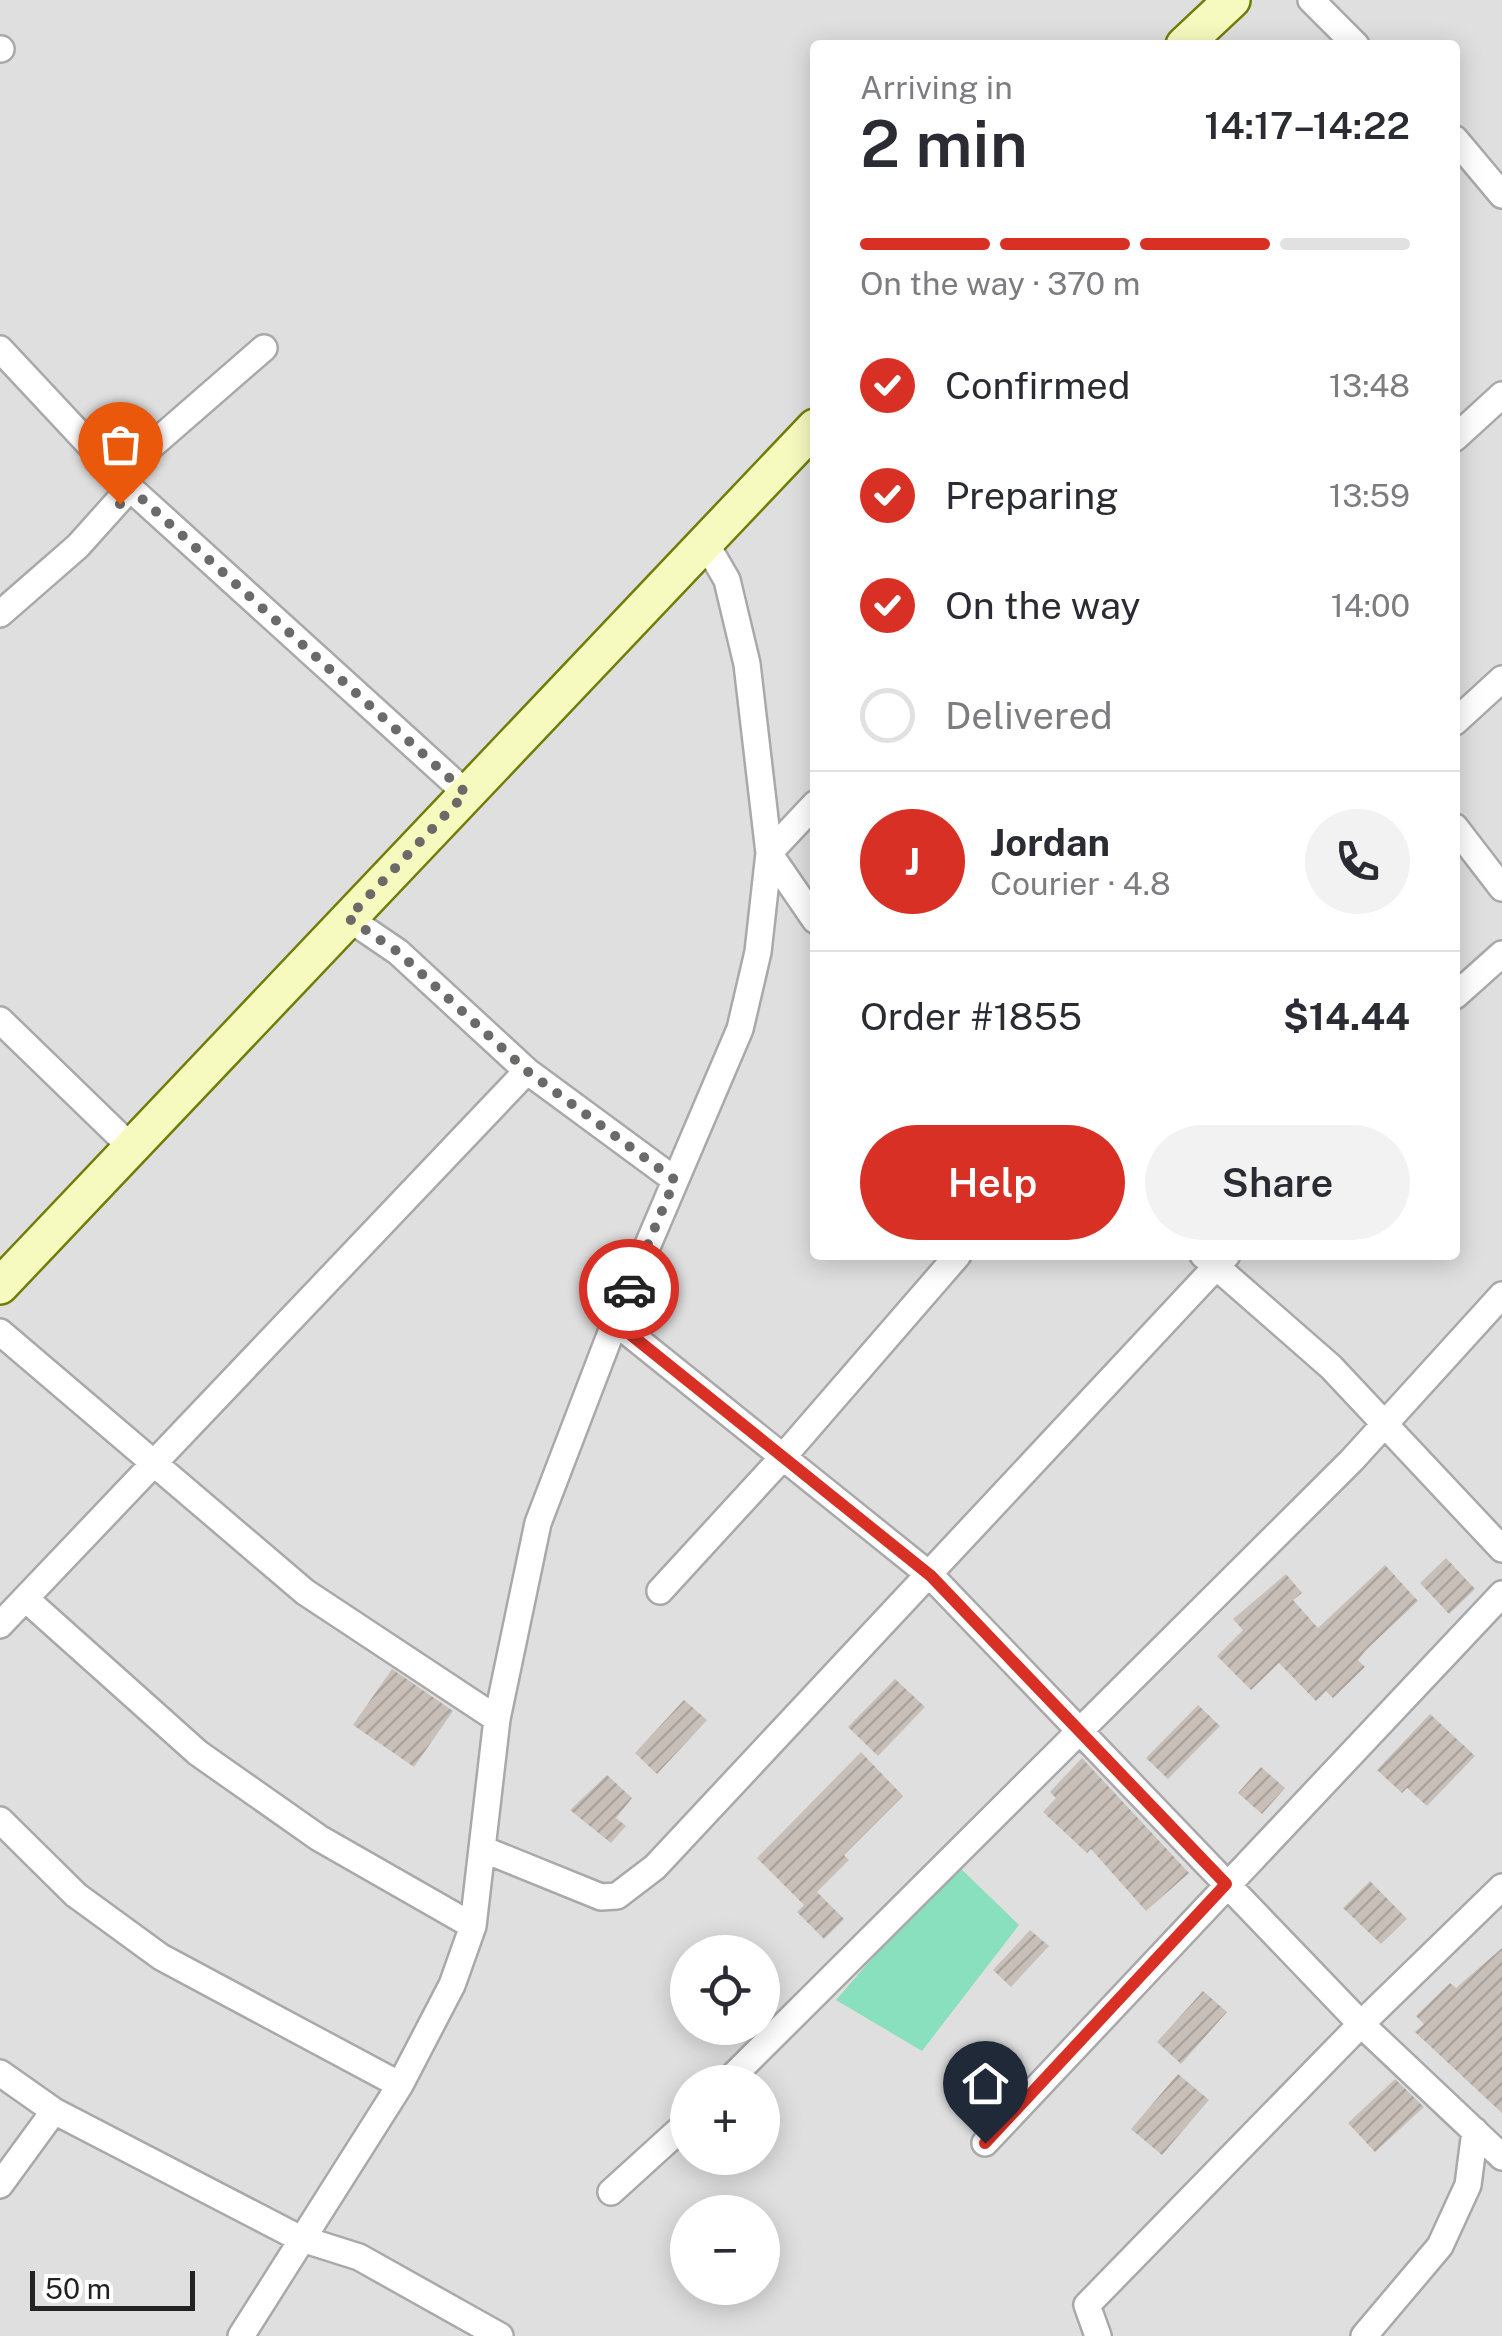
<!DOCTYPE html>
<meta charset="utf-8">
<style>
:root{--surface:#fff;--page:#f2f2f3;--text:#2b2b33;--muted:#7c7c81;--line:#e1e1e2;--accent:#d93025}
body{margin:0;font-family:"Public Sans",sans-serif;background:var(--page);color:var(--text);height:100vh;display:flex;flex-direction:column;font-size:38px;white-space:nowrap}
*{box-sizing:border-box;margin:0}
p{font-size:32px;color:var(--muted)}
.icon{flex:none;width:55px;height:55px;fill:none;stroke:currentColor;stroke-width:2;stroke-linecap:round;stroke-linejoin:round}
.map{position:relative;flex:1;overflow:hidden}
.panel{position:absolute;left:810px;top:40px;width:650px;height:1220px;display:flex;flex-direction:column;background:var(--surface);border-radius:10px;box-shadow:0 5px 25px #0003}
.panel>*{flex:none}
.tools{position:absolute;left:670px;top:1935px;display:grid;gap:20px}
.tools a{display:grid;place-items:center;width:110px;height:110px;border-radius:50%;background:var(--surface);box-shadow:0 5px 25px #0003;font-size:50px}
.scale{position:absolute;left:30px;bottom:25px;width:165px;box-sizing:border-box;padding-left:10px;border:5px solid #222;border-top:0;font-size:28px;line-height:35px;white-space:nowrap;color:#222;-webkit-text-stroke:8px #fff;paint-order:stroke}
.pin{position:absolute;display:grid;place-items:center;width:85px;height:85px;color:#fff;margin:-102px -42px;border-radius:50% 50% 50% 0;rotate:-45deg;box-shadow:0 0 10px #0007}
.pin .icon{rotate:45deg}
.courier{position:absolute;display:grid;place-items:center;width:100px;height:100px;margin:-50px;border:8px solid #d93025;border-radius:50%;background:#fff;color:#222;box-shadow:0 2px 12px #0007}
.headline em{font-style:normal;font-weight:600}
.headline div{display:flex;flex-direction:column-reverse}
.headline{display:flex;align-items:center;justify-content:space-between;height:170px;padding:0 50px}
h1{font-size:65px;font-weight:600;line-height:75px}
.bar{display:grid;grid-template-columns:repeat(4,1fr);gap:15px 10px;align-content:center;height:120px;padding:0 50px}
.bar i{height:12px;border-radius:8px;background:var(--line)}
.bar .current{background:var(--accent)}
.bar p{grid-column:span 4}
.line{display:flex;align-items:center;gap:25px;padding:0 50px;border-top:2px solid var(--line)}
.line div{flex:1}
.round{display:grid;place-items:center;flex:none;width:105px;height:105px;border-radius:52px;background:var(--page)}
ol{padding:0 50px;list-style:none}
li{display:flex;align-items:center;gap:30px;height:110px}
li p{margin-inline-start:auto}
li .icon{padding:10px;border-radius:50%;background:var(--accent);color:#fff;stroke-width:4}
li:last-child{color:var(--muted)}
li i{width:55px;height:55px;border:5px solid var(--line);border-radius:50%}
.cta{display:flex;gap:20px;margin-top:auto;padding:20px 50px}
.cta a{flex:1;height:115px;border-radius:60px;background:var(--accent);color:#fff;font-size:40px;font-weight:600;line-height:115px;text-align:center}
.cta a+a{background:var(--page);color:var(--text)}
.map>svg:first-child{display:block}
.residential{fill:#e0dfdf;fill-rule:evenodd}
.pitch{fill:#88e0be}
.building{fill:url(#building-hatch)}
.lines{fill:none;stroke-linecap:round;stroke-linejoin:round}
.street-casing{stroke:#a9a9a9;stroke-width:30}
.secondary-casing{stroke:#707d05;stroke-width:40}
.street{stroke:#fff;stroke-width:25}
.secondary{stroke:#f7fabf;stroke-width:35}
.done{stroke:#6b6a68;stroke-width:10;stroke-dasharray:0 18}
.route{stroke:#d93025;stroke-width:12}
</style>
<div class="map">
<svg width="1502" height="2336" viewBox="0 0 1502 2336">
<defs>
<pattern id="building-hatch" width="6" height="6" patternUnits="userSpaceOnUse" patternTransform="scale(2.5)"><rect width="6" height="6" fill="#c7bfb8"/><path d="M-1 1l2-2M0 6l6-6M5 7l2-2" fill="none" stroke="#aba49e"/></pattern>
</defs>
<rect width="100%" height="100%" fill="#f2efe9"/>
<path class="residential" d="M0,0H1502V2336H0ZM815,45H1455V1255H815ZM688,1952H762V2028H688ZM688,2082H762V2158H688ZM688,2212H762V2288H688Z"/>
<path class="pitch" d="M955,1863L1019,1925L922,2051L836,2000Z"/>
<path class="building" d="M1446,1558L1475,1589L1449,1614L1420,1583Z
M1385,1565L1418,1601L1366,1650L1358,1660L1365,1667L1333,1698L1326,1691L1316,1701L1279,1663L1251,1690L1217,1656L1243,1630L1233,1619L1286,1574L1302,1593L1293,1600L1318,1628Z
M392,1669L453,1711L414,1767L353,1725Z
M895,1679L925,1707L878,1756L848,1727Z
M684,1700L707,1720L657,1774L635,1753Z
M1198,1705L1220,1726L1168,1779L1146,1758Z
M1430,1714L1475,1756L1427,1806L1407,1788L1402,1793L1377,1770Z
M861,1752L903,1796L844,1855L849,1860L817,1892L844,1919L824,1939L797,1912L804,1905L757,1858Z
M1082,1758L1189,1873L1146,1911L1091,1849L1087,1853L1043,1812L1056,1798L1050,1792Z
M1261,1767L1285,1788L1262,1814L1238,1793Z
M607,1775L632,1798L616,1818L626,1826L611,1843L570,1810Z
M1370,1881L1407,1919L1381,1944L1343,1908Z
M1030,1930L1049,1946L1011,1987L993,1970Z
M1502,1948V2113L1415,2032L1424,2024L1416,2016L1450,1983L1456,1988Z
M1203,1991L1227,2012L1181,2064L1157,2042Z
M1178,2074L1209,2100L1162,2155L1131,2129Z
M1395,2079L1424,2107L1375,2152L1348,2123Z"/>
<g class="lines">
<g class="street-casing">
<path id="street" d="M1311,0L1356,45
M0,49H1
M1455,139L1502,195
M0,349L130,488L78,546L0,614
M1455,438L1502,395
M118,475L264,348
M130,488L466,793
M1455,722L1502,679
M815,804L769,853L815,920
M1455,827L1502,888
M348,918L398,952L527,1071L675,1180
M1455,996L1502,954
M0,1020L132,1148
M1203,1255L1331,1367L1502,1549
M615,1322L931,1576L1361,2024L1502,2157
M0,1332L305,1592L497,1719
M660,1591L783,1457L958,1255
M27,1600L198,1753L319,1838L473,1926
M0,1625L527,1071
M0,1820L76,1895L161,1957L400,2085
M485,1850L601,1897L617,1896L655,1867L1227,1255
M0,2073L54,2111L299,2238L359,2257L500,2336
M727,2082L1352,1460L1502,1295
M985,2143L1502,1594
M0,2185L54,2111
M611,2192L688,2122
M241,2336L400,2085L452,1985L473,1926L497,1719L538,1523L615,1322L740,1029L758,952L769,853L747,664L727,580L705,542
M1098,2336L1087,2305L1361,2024L1502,1887
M1364,2336L1440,2246L1468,2185L1475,2131"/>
</g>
<g class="secondary-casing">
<path id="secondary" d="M1184,45L1232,0
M0,1286L815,427"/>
</g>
<use href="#street" class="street"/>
<use href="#secondary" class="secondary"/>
</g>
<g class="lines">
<path class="done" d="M120,504L130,488L466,793L348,918L398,952L527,1071L675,1180L629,1289"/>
<path class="route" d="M629,1289L615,1322L931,1576L1226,1884L985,2143"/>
</g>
</svg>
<div class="tools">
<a><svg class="icon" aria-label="locate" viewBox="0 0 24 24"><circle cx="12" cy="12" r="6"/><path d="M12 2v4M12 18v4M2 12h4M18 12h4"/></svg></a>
<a>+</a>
<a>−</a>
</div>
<div class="scale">50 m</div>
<div class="pin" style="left:120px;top:504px;background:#ea580c"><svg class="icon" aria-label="bag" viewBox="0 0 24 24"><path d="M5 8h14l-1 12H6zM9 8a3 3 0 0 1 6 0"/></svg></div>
<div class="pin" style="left:985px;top:2143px;background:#1f2937"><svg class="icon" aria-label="home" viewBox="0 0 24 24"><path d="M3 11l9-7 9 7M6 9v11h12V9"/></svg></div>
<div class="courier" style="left:629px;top:1289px"><svg class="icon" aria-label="car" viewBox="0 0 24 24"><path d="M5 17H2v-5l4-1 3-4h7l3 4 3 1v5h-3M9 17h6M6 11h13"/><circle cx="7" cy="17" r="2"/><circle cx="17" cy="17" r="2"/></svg></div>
<section class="panel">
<div class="headline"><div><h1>2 min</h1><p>Arriving in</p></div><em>14:17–14:22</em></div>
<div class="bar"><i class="current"></i><i class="current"></i><i class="current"></i><i></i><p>On the way · 370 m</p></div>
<ol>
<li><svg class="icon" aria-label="check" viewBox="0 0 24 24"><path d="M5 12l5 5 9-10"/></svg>Confirmed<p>13:48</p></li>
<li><svg class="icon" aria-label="check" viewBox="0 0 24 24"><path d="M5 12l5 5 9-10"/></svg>Preparing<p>13:59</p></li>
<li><svg class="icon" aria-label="check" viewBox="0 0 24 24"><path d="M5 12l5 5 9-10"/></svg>On the way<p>14:00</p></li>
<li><i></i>Delivered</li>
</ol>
<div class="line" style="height:180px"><b class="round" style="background:var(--accent);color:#fff">J</b><div><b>Jordan</b><p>Courier · 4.8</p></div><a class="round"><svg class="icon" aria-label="phone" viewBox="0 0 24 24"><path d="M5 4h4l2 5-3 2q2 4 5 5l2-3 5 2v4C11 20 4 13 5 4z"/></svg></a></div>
<div class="line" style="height:130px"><div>Order #1855</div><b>$14.44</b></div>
<div class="cta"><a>Help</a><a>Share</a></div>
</section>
</div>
